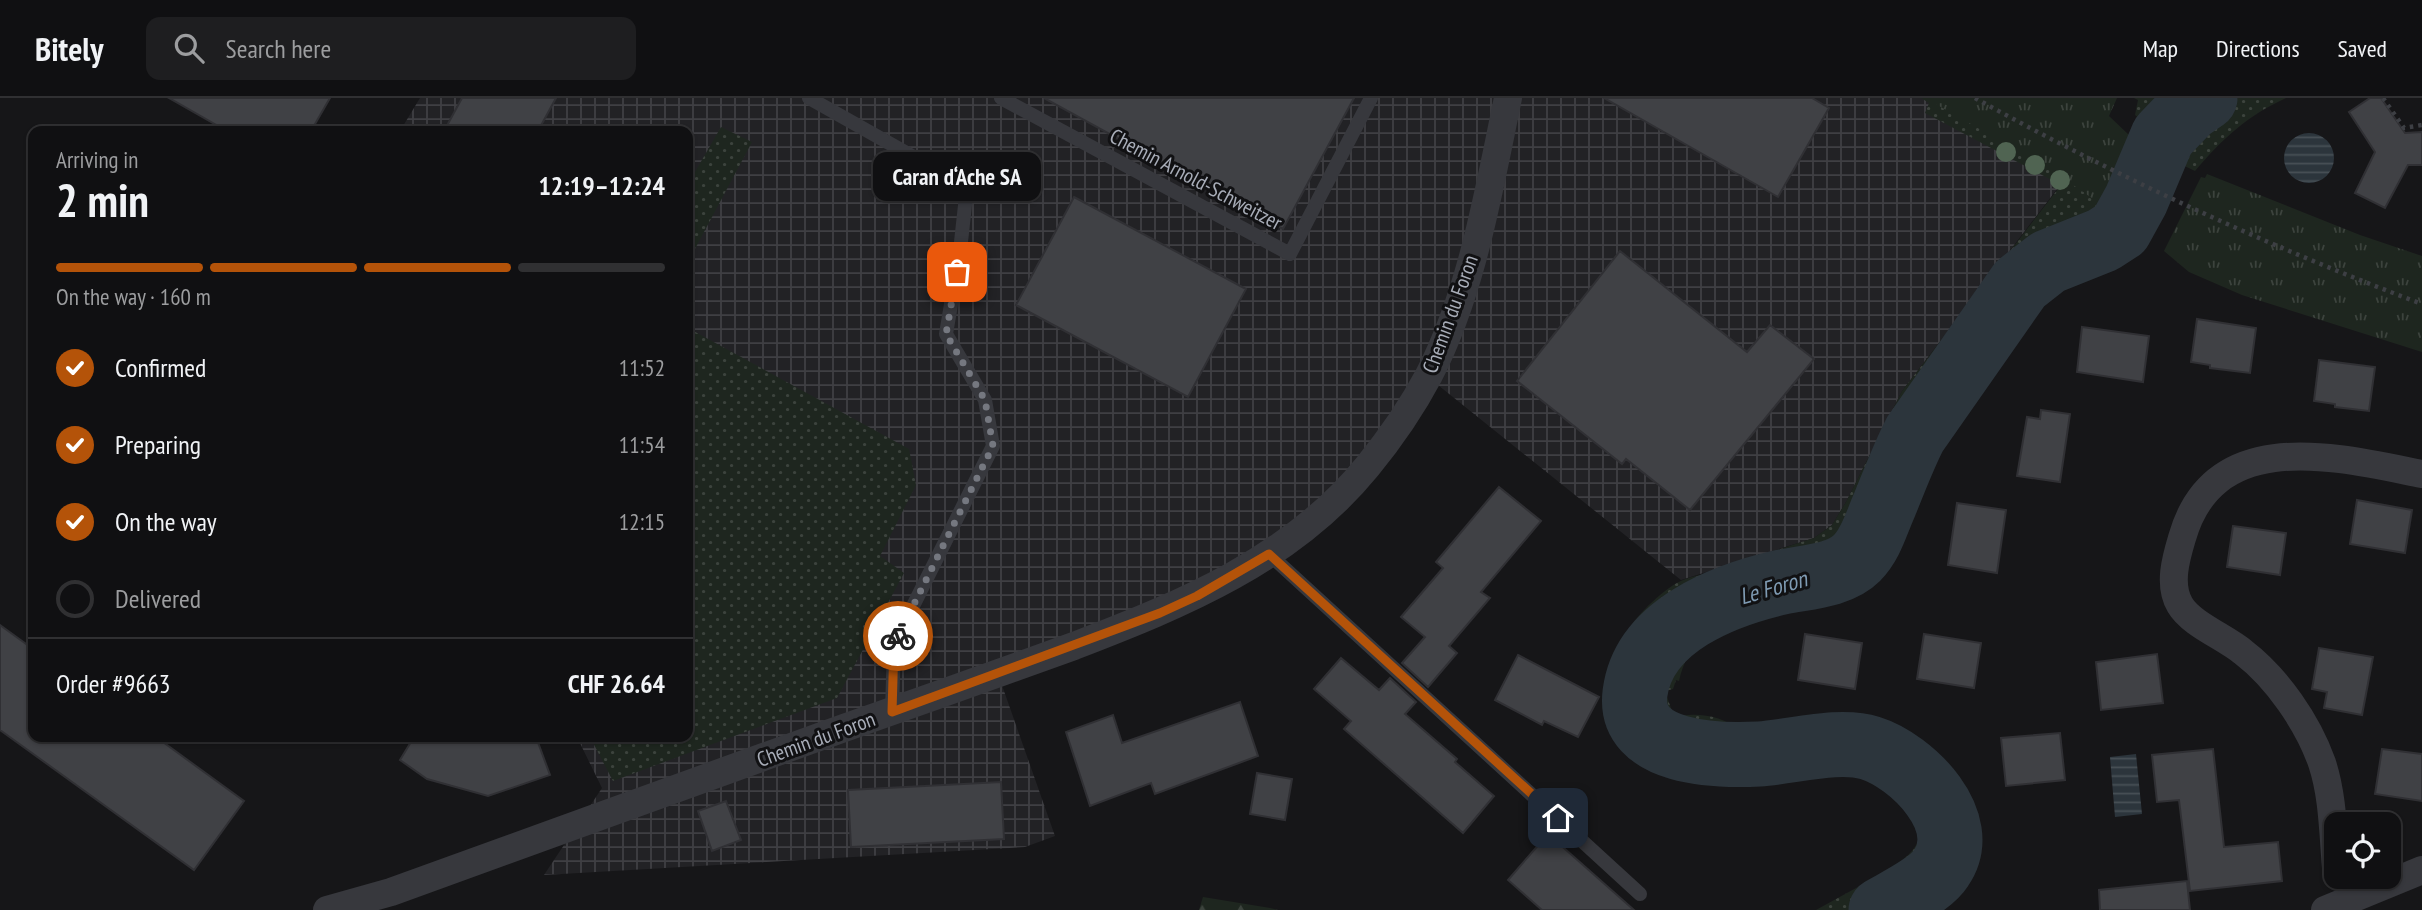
<!DOCTYPE html>
<meta charset="utf-8">
<style>
:root{--surface:#101012;--page:#1e1e20;--text:#f1f3f6;--muted:#9c9d9f;--line:#303032;--accent:#b45309}
body{margin:0;font-family:"PT Sans Narrow",sans-serif;background:var(--page);color:var(--text);height:100vh;display:flex;flex-direction:column;font-size:26px;white-space:nowrap}
*{box-sizing:border-box;margin:0}
p{font-size:23px;color:var(--muted)}
.icon{flex:none;width:38px;height:38px;fill:none;stroke:currentColor;stroke-width:2;stroke-linecap:round;stroke-linejoin:round}
.map{position:relative;flex:1;overflow:hidden}
.sheet{position:absolute;left:28px;top:28px;width:665px;height:616px;display:flex;flex-direction:column;background:var(--surface);border-radius:14px;box-shadow:0 2px 5px #0004,0 0 0 2px var(--line)}
.sheet>*{flex:none}
.buttons{position:absolute;left:2324px;top:714px;display:grid;gap:14px}
.buttons a{display:grid;place-items:center;width:77px;height:77px;border-radius:14px;background:var(--surface);box-shadow:0 2px 5px #0004,0 0 0 2px var(--line);font-size:35px}
.pin{position:absolute;display:grid;place-items:center;width:60px;height:60px;color:#fff;margin:-30px;border-radius:14px;box-shadow:0 4px 10px #0006}
.courier{position:absolute;display:grid;place-items:center;width:70px;height:70px;margin:-35px;border:5px solid #b45309;border-radius:50%;background:#fff;color:#222;box-shadow:0 2px 9px #0007}
.bubble{position:absolute;height:49px;border-radius:14px;background:var(--surface);box-shadow:0 2px 5px #0004,0 0 0 2px var(--line);font-size:23px;font-weight:700;line-height:49px;text-align:center}
.headline em{font-style:normal;font-weight:700}
.headline div{display:flex;flex-direction:column-reverse}
.headline{display:flex;align-items:center;justify-content:space-between;height:119px;padding:0 28px}
h1{font-size:46px;font-weight:700;line-height:52px}
.bar{display:grid;grid-template-columns:repeat(4,1fr);gap:10px 7px;align-content:center;height:84px;padding:0 28px}
.bar i{height:9px;border-radius:5px;background:var(--line)}
.bar .current{background:var(--accent)}
.bar p{grid-column:span 4}
.line{display:flex;align-items:center;gap:18px;padding:0 28px;border-top:2px solid var(--line)}
.line div{flex:1}
ol{padding:0 28px;list-style:none}
li{display:flex;align-items:center;gap:21px;height:77px}
li p{margin-inline-start:auto}
li .icon{padding:7px;border-radius:50%;background:var(--accent);color:#fff;stroke-width:4}
li:last-child{color:var(--muted)}
li i{width:38px;height:38px;border:4px solid var(--line);border-radius:50%}
header{display:flex;align-items:center;gap:42px;box-sizing:border-box;height:98px;padding:0 35px;background:var(--surface);border-bottom:2px solid var(--line)}
header strong{font-size:33px}
nav{display:flex;gap:38px;margin-inline-start:auto;font-size:24px}
.search{width:490px;height:63px;background:var(--page);display:flex;align-items:center;gap:18px;box-sizing:border-box;padding:0 24px;border-radius:14px;color:var(--muted);font-size:26px}
.map>svg:first-child{display:block}
.industrial{fill:url(#industrial-grid)}
.grass{fill:url(#grass-dots)}
.forest{fill:url(#forest-firs)}
.wetland{fill:url(#wetland-marsh)}
.park{fill:url(#park-tufts)}
.water{fill:url(#water-rules)}
.lines{fill:none;stroke-linecap:round;stroke-linejoin:round}
.river{stroke:#2c353c;stroke-width:65}
.building{fill:#404145;stroke:#303034;stroke-width:2}
.path{stroke:#3d3f44;stroke-width:4.5;stroke-dasharray:3.5 5;stroke-linecap:butt}
.lane{stroke:#37383d;stroke-width:14}
.street{stroke:#37383d;stroke-width:28}
.tree{fill:#506452}
.done{stroke:#757880;stroke-width:7;stroke-dasharray:0 12.6}
.route{stroke:#b45309;stroke-width:9}
.labels{text-anchor:middle;dominant-baseline:central;stroke-width:6;stroke-linejoin:round;paint-order:stroke}
.street-label{font-size:21px;fill:#a8adb8;stroke:#111113}
.water-label{font-size:23px;font-style:italic;fill:#7f9bb3;stroke:#111113}
</style>
<header>
<strong>Bitely</strong>
<div class="search"><svg class="icon" aria-label="search" viewBox="0 0 24 24"><circle cx="10" cy="10" r="6"/><path d="M15 15l6 6"/></svg>Search here</div>
<nav><a>Map</a><a>Directions</a><a>Saved</a></nav>
</header>
<div class="map">
<svg width="2422" height="812" viewBox="0 0 2422 812">
<defs>
<pattern id="industrial-grid" width="8" height="8" patternUnits="userSpaceOnUse" patternTransform="scale(1.75)"><rect width="8" height="8" fill="#222225"/><path d="M0 4h8M4 0v8" fill="none" stroke="#3f3f43"/></pattern>
<pattern id="grass-dots" width="8" height="8" patternUnits="userSpaceOnUse" patternTransform="scale(1.75)"><rect width="8" height="8" fill="#1e261f"/><path d="M2 2h.1M6 6h.1" fill="none" stroke="#3c433d" stroke-width="1.8" stroke-linecap="round"/></pattern>
<pattern id="forest-firs" width="22" height="20" patternUnits="userSpaceOnUse" patternTransform="scale(1.75)"><rect width="22" height="20" fill="#1e261f"/><path d="M5 1l3.5 6h-7zM16 11l3.5 6h-7z" fill="#3c433d"/></pattern>
<pattern id="wetland-marsh" width="20" height="14" patternUnits="userSpaceOnUse" patternTransform="scale(1.75)"><rect width="20" height="14" fill="#1e261f"/><path d="M1 5h8M5 5V1M11 12h8M15 12V8" fill="none" stroke="#3c433d"/></pattern>
<pattern id="park-tufts" width="24" height="20" patternUnits="userSpaceOnUse" patternTransform="scale(1.75)"><rect width="24" height="20" fill="#1e261f"/><path d="M3 7l-1-3M5 7V3M7 7l1-3M15 17l-1-3M17 17v-4M19 17l1-3" fill="none" stroke="#3c433d"/></pattern>
<pattern id="water-rules" width="6" height="5" patternUnits="userSpaceOnUse" patternTransform="scale(1.75)"><rect width="6" height="5" fill="#2c353c"/><path d="M0 2.5h6" fill="none" stroke="#485056"/></pattern>
</defs>
<rect width="100%" height="100%" fill="#161618"/>
<path class="industrial" d="M420,0H1925L2064,82L1902,293L1846,404L1832,427L1814,440L1681,482L1428,279L1292,439L998,576L1055,738L1025,749L544,777L602,690L577,639H688V33H400Z"/>
<path class="grass" d="M1921,0H1934L2111,86L2102,108H2104L2112,92L2126,97L2113,117L2094,133L2027,165L1985,219L1970,243L1921,302L1896,352L1872,413L1847,452L1830,461C1781,475 1718,485 1676,515C1661,527 1648,542 1636,557C1624,573 1621,593 1625,612C1644,714 1815,638 1878,665C1891,670 1907,682 1917,692C1935,710 1946,749 1925,769C1915,777 1900,784 1889,791C1878,797 1864,809 1853,812C1841,812 1827,812 1816,812C1833,803 1850,793 1867,784C1899,766 1944,744 1904,705C1888,689 1872,679 1849,678C1789,674 1640,706 1616,628C1609,605 1608,588 1615,566C1619,555 1623,542 1629,532C1636,517 1667,488 1683,482C1692,478 1703,477 1713,473C1747,462 1780,451 1814,440L1832,427L1846,404L1902,293L2061,87L1925,15L1929,5Z
M2134,0H2154L2166,18L2156,34L2135,17L2138,2Z
M2238,0H2286C2247,18 2223,40 2195,73L2164,58L2198,18Z
M721,29L752,44L688,164V71L695,74Z
M688,230L909,351L916,387L880,458L904,475L837,600L613,683L590,639H688Z
M1743,509L1742,525C1708,540 1688,543 1679,583L1676,582L1673,591L1665,593L1674,619C1695,614 1723,617 1739,633H1756L1755,644L1712,643L1696,639H1684L1666,636L1650,620L1643,595L1644,585L1652,569L1676,545L1695,530Z"/>
<path class="forest" d="M1203,799L1270,810L1278,812H1199Z"/>
<path class="wetland" d="M2154,0H2190L2166,18Z"/>
<path class="park" d="M1925,0H2117L2109,18L2130,38L2129,54L2099,105L2047,69Z
M2207,76L2360,137L2422,158V254L2242,197L2189,174L2164,153L2201,79L2205,80Z"/>
<path class="water" d="M2284 60a25 25 0 1 1 50 0a25 25 0 1 1-50 0Z
M2136,656L2142,716L2115,719L2110,659Z"/>
<g class="lines">
<path class="river" d="M1881,812C1898,802 1930,787 1941,770C1973,724 1912,663 1870,650C1839,640 1792,654 1759,656C1718,658 1627,657 1635,595C1644,527 1725,497 1782,484C1806,479 1839,478 1857,460C1871,446 1876,426 1884,408C1894,384 1903,359 1915,336L2020,186L2048,164L2103,142L2120,131L2136,102L2163,38L2189,11L2205,0"/>
</g>
<path class="building" d="M169,0H330L311,33H227Z
M462,0H556L538,33H444Z
M1044,0H1354L1283,131Z
M1604,0H1812L1829,10L1778,99Z
M2370,0H2381L2405,35L2422,34V67H2408L2385,110L2355,95L2375,54L2349,14Z
M1074,99L1246,191L1188,299L1016,207Z
M1620,153L1747,254L1770,227L1814,261L1690,412L1626,361L1622,366L1517,283Z
M2197,221L2256,230L2250,275L2210,270V267L2191,264Z
M2082,229L2149,238L2143,284L2077,274Z
M2319,262L2375,269L2369,313L2335,309V306L2314,303Z
M2041,312L2070,316L2060,384L2017,378L2027,319L2040,321Z
M1499,389L1541,423L1481,494L1490,500L1449,548L1457,555L1428,589L1402,565L1425,539L1401,519L1443,470L1436,464Z
M2357,402L2412,412L2405,455L2350,446Z
M1957,405L2006,412L1997,475L1948,467Z
M2233,428L2286,435L2280,477L2227,469Z
M0,527L33,551V639H156L244,703L194,772L0,632Z
M1805,536L1862,545L1855,591L1798,582Z
M1924,536L1981,545L1974,590L1917,581Z
M2319,550L2373,559L2362,617L2324,610L2327,594L2312,591Z
M2157,556L2163,605L2101,612L2096,564Z
M1518,557L1599,599L1578,639L1544,623L1542,627L1495,602Z
M1341,560L1379,592L1390,580L1416,604L1405,616L1457,661L1455,664L1494,698L1463,735L1344,631L1351,623L1314,591Z
M1240,604L1258,658L1155,696L1151,685L1090,708L1066,634L1113,617L1122,645Z
M2060,635L2065,682L2006,688L2001,640Z
M414,639H536L550,677L488,698L427,681L400,662Z
M2213,651L2224,749L2278,744L2282,783L2190,793L2179,702L2157,704L2152,657Z
M2382,651L2422,656V703L2375,696Z
M1257,675L1292,681L1285,722L1250,716Z
M1001,684L1004,741L851,749L848,692Z
M726,703L741,742L712,753L698,713Z
M1548,736L1634,812H1542L1508,782Z
M2187,783L2190,812H2100L2099,792Z"/>
<g class="lines">
<path class="path" d="M1975,0C2119,80 2268,148 2422,206
M2383,0L2404,30L2422,27"/>
<path class="lane" d="M809,0L967,89L960,153L946,236L985,302L993,348L894,546L892,614
M1001,0L1290,156L1371,0
M1269,456L1640,796"/>
<path class="street" d="M2336,770C2333,736 2333,698 2322,665C2308,625 2277,580 2243,554C2225,539 2191,526 2180,507C2168,487 2176,460 2182,440C2214,327 2336,359 2422,376
M327,812L391,794C543,740 693,684 844,630C921,603 997,576 1074,548C1183,506 1291,462 1367,369C1390,341 1412,309 1429,277C1472,194 1489,91 1508,0
M2325,812L2422,772"/>
</g>
<g class="tree">
<circle cx="2006" cy="54" r="10"/>
<circle cx="2035" cy="67" r="10"/>
<circle cx="2060" cy="82" r="10"/>
</g>
<g class="lines">
<path class="done" d="M898,538L993,348L985,302L946,236L957,174"/>
<path class="route" d="M898,538L894,546L892,614L1160,515L1197,498L1269,456L1558,720"/>
</g>
<g class="labels">
<g class="street-label">
<text transform="translate(1196 81) rotate(28)">Chemin Arnold-Schweitzer</text>
<text transform="translate(1450 216) rotate(-70)">Chemin du Foron</text>
<text transform="translate(816 641) rotate(-20)">Chemin du Foron</text>
</g>
<g class="water-label">
<text transform="translate(1773 489) rotate(-16)">Le Foron</text>
</g>
</g>
</svg>
<div class="buttons">
<a><svg class="icon" aria-label="locate" viewBox="0 0 24 24"><circle cx="12" cy="12" r="6"/><path d="M12 2v4M12 18v4M2 12h4M18 12h4"/></svg></a>
</div>
<div class="pin" style="left:957px;top:174px;background:#ea580c"><svg class="icon" aria-label="bag" viewBox="0 0 24 24"><path d="M5 8h14l-1 12H6zM9 8a3 3 0 0 1 6 0"/></svg></div>
<div class="pin" style="left:1558px;top:720px;background:#1f2937"><svg class="icon" aria-label="home" viewBox="0 0 24 24"><path d="M3 11l9-7 9 7M6 9v11h12V9"/></svg></div>
<div class="courier" style="left:898px;top:538px"><svg class="icon" aria-label="bike" viewBox="0 0 24 24"><circle cx="6" cy="16" r="4"/><circle cx="18" cy="16" r="4"/><path d="M6 16l4-8h5l3 8M10 8l3 8H6M13 5h3"/></svg></div>
<div class="bubble" style="left:873px;top:54px;width:168px">Caran d‘Ache SA</div>
<section class="sheet">
<div class="headline"><div><h1>2 min</h1><p>Arriving in</p></div><em>12:19–12:24</em></div>
<div class="bar"><i class="current"></i><i class="current"></i><i class="current"></i><i></i><p>On the way · 160 m</p></div>
<ol>
<li><svg class="icon" aria-label="check" viewBox="0 0 24 24"><path d="M5 12l5 5 9-10"/></svg>Confirmed<p>11:52</p></li>
<li><svg class="icon" aria-label="check" viewBox="0 0 24 24"><path d="M5 12l5 5 9-10"/></svg>Preparing<p>11:54</p></li>
<li><svg class="icon" aria-label="check" viewBox="0 0 24 24"><path d="M5 12l5 5 9-10"/></svg>On the way<p>12:15</p></li>
<li><i></i>Delivered</li>
</ol>
<div class="line" style="height:91px"><div>Order #9663</div><b>CHF 26.64</b></div>
</section>
</div>
